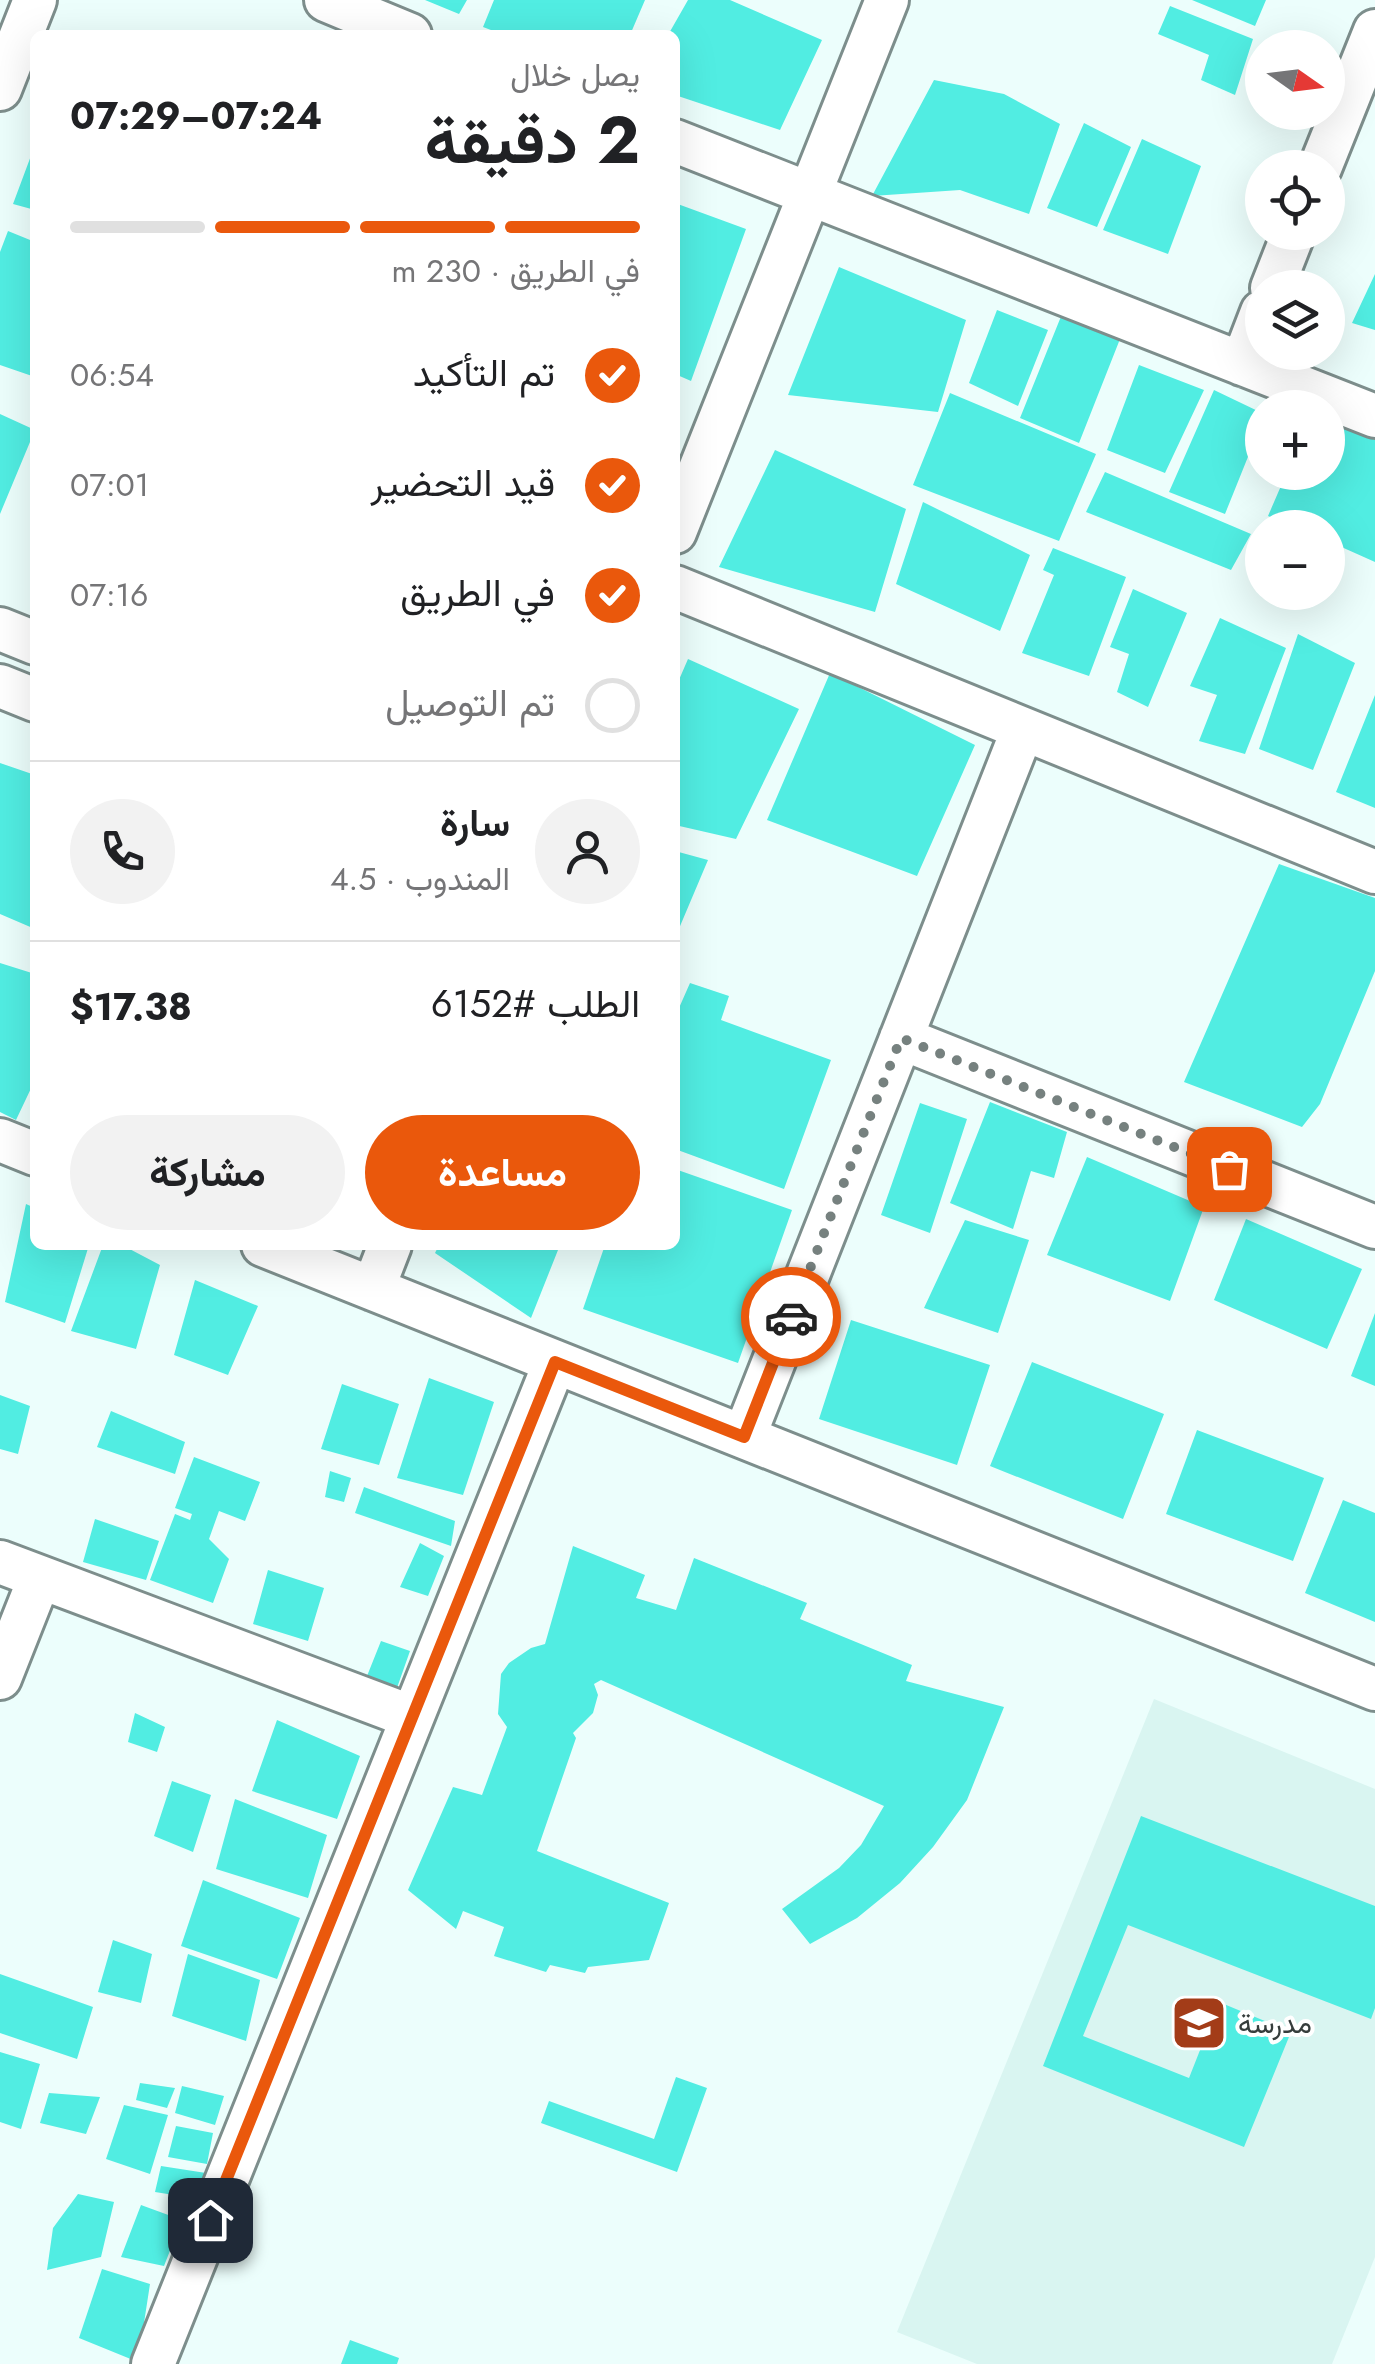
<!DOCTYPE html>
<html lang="ar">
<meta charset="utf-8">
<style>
:root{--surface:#fff;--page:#f2f2f2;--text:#202124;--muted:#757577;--line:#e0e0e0;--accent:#ea580c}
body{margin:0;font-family:Jost,Vazirmatn,sans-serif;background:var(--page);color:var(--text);direction:rtl;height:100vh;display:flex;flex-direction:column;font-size:38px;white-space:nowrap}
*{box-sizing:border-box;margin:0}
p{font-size:32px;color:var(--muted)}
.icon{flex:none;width:55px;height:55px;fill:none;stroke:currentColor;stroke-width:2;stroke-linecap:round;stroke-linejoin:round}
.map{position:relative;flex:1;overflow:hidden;direction:ltr}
.side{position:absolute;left:30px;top:30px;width:650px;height:1220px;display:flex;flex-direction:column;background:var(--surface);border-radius:15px;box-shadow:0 10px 40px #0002;direction:rtl}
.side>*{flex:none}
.needle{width:65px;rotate:104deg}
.controls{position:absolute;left:1245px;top:30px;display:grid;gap:20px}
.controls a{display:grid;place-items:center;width:100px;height:100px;border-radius:50%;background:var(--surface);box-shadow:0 10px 40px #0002;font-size:50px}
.pin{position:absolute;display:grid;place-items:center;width:85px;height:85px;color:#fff;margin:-42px;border-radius:20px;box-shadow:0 5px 15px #0006}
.courier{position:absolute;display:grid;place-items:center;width:100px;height:100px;margin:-50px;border:8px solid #ea580c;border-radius:50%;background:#fff;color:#222;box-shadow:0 2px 12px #0007}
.overview em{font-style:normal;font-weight:700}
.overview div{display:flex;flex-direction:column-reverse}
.overview{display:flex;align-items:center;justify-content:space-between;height:170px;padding:0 40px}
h1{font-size:65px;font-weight:700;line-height:75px}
.bar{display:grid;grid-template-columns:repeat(4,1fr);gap:15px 10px;align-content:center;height:120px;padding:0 40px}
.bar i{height:12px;border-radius:8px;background:var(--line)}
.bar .active{background:var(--accent)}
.bar p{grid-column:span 4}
.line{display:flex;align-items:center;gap:25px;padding:0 40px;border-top:2px solid var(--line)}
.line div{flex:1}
.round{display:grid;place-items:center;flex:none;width:105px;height:105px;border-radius:52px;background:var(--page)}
ol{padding:0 40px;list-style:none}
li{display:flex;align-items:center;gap:30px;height:110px}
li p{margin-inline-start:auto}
li .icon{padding:10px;border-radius:50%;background:var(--accent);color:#fff;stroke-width:4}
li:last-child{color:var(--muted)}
li i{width:55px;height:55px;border:5px solid var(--line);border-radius:50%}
.action{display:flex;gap:20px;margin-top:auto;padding:20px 40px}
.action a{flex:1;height:115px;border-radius:60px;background:var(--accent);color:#fff;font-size:40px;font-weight:700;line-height:115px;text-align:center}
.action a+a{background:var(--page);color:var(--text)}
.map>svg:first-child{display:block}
.built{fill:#d9f5f1}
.building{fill:#51ede2}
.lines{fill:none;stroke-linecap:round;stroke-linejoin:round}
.street-casing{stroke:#7d8e8c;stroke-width:48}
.street{stroke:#fff;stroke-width:42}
.done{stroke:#76817f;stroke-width:10;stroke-dasharray:0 18}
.route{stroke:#ea580c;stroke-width:12}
.labels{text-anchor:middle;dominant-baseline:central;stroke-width:8;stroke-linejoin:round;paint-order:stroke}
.poi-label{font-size:28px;fill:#363d3c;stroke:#fff;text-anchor:start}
</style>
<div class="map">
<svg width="1375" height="2364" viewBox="0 0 1375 2364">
<rect width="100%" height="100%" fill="#ecfefc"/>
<path class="built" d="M1154,1699L1375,1789V2257L1332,2364H977L897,2332Z"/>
<path class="building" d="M425,0H467L459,14Z
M494,0H645L630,35H504L483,27Z
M688,0H730L822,40L780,130L675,95V35H668Z
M1192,0H1266L1255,26Z
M1170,6L1253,39L1235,95L1201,80L1209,55L1158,34Z
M934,80L1004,94L1060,124L1029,214L960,190L872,196Z
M1084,123L1131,147L1097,227L1047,208Z
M1142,139L1201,166L1168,254L1103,230Z
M35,145V210L13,204Z
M675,203L746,229L691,381L675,374Z
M8,231L35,242V377L0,365V252Z
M839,267L966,320L938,412L788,395Z
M1375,274V330L1352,323Z
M997,310L1048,330L1018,406L969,383Z
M1062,314L1120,339L1079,443L1020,418Z
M1139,365L1204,390L1165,473L1107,450Z
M1214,390L1262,413V422L1225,514L1169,492Z
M950,393L1096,454L1059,541L913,485Z
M0,414L35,430L0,514Z
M1328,421L1375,440V562L1328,541V528H1296L1268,516L1287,472H1328Z
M775,450L906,509L875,612L719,567Z
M1105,472L1251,534L1231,570L1086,512Z
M923,502L1030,555L1000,631L896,584Z
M1053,548L1126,577L1089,676L1022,653L1054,575L1043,570Z
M1133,589L1187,613L1148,707L1117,692L1129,654L1110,647Z
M1220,618L1286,648L1245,754L1199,741L1217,695L1190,686Z
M1298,634L1355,663L1313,770L1259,749Z
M688,659L799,709L736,839L675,825V689Z
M830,673L975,745L917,876L767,820Z
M1375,695V808L1336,792Z
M0,763L35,775V929L0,914Z
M675,851L708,860L675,938Z
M1279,864L1375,898V971L1320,1104L1302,1127L1184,1082Z
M0,963L35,974V1080L16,1120L0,1112Z
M690,983L729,996L721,1020L831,1060L784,1189L675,1149V1017Z
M990,1102L1067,1132L1054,1178L1031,1171L1013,1229L950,1203Z
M920,1103L967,1119L930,1233L881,1215Z
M1087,1157L1204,1207L1170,1301L1047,1255Z
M675,1169L792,1210L738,1363L583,1309L605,1245H675Z
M26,1204L35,1208V1245H89L65,1323L5,1302Z
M1246,1219L1362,1269L1327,1349L1214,1300Z
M965,1220L1029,1240L998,1333L924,1308Z
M103,1245H122L160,1265L136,1349L71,1331Z
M439,1245H560L531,1318L435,1253Z
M195,1280L258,1306L228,1375L174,1355Z
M1375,1313V1386L1351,1376Z
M851,1320L990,1365L957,1465L819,1419Z
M1032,1362L1164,1414L1123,1519L990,1466Z
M429,1378L494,1402L463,1495L397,1478Z
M342,1384L399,1404L379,1465L321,1449Z
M0,1395L30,1406L18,1454L0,1449Z
M111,1411L185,1442L175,1474L97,1447Z
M1197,1430L1324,1478L1293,1561L1166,1514Z
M194,1457L260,1482L245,1521L219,1511L209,1539L229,1559L213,1603L150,1580L175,1514L190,1520L192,1514L175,1508Z
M330,1471L351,1478L344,1502L325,1497Z
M364,1487L455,1521L451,1546L355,1513Z
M1343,1500L1375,1513V1622L1305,1593Z
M95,1519L159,1541L146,1580L83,1562Z
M420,1543L444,1556L428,1596L400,1587Z
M573,1546L645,1575L636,1598L676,1610L694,1558L807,1603L800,1619L912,1665L906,1681L1004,1707L967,1800L933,1847L900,1883L857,1918L810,1944L782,1909L839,1868L861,1845L884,1806L601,1680L594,1684L598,1695L593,1713L573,1733L576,1738L537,1851L669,1903L649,1960L588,1967L585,1973L550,1965L546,1972L494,1956L504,1927L463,1911L456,1929L408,1890L453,1787L482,1795L507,1727L498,1714L501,1674L509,1663L531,1648L545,1644Z
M268,1570L324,1588L308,1641L253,1624Z
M381,1641L410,1651L392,1702L361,1691Z
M135,1713L165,1727L157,1752L128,1742Z
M277,1720L360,1756L337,1819L252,1791Z
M172,1781L211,1795L193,1852L154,1836Z
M235,1799L327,1835L308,1898L216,1869Z
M1141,1816L1375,1906V2008L1371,2019L1128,1925L1083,2036L1189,2078L1219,2002L1291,2032L1244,2147L1043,2066Z
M203,1880L300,1918L277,1979L181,1946Z
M113,1940L152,1954L141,2003L98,1992Z
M188,1954L260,1980L246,2041L172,2016Z
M0,1974L93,2007L77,2059L0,2033Z
M0,2052L40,2064L21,2129L0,2122Z
M676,2077L707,2088L677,2172L541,2123L549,2101L654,2139Z
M140,2083L175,2088L167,2108L136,2100Z
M182,2086L224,2096L215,2125L175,2113Z
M49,2093L100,2097L86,2134L40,2123Z
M124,2105L168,2115L150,2174L106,2159Z
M176,2126L213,2133L207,2164L168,2157Z
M161,2166L206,2173L199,2199L155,2192Z
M78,2194L114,2202L101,2257L47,2270L53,2228Z
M141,2205L182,2220L164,2266L121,2257Z
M102,2269L150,2284L138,2362L79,2338Z
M350,2340L399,2358L397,2364H341Z"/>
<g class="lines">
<g class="street-casing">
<path id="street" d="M326,0L410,35
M0,89L35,0
M675,141L1375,416
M1320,168L1375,31
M1272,288L1294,232
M1242,364L1262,312
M675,532L887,0
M675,587L1375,872
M0,629L35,643
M0,686L35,700
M901,1038L1375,1227
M0,1140L35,1154
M263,1245L1375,1689
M373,1289L390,1245
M744,1437L1023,729
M0,1562L412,1717
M0,1678L40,1577
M153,2364L555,1362"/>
</g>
<use href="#street" class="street"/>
</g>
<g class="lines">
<path class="done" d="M791,1317L901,1038L1229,1169"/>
<path class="route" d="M210,2220L555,1362L744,1437L791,1317"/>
</g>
<defs>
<g id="school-square" transform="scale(2.875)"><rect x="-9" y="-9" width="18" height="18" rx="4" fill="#a33c18" stroke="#fff"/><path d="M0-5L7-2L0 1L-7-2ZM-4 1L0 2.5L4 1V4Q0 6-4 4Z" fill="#fff"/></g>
</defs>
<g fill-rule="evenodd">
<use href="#school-square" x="1199" y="2023"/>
</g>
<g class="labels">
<g class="poi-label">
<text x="1238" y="2023">مدرسة</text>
</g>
</g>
</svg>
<div class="controls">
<a><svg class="needle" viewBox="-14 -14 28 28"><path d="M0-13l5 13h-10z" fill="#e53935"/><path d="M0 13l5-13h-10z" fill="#757577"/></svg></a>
<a><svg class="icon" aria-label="locate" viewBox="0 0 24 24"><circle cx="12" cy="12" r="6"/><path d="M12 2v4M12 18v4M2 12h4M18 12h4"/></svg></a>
<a><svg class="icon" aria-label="layers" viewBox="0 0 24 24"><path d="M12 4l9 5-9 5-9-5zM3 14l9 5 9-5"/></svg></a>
<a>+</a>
<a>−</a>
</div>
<div class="pin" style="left:1229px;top:1169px;background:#ea580c"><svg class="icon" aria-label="bag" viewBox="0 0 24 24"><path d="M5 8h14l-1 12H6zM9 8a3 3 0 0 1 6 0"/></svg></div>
<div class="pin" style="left:210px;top:2220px;background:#1f2937"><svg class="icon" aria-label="home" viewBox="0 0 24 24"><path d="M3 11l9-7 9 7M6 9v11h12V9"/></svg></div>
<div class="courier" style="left:791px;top:1317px"><svg class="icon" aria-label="car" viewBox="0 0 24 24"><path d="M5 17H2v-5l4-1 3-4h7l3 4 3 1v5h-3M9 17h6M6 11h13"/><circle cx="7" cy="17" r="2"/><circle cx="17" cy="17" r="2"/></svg></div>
<section class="side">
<div class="overview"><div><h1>2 دقيقة</h1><p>يصل خلال</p></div><em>07:24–07:29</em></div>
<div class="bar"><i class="active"></i><i class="active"></i><i class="active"></i><i></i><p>في الطريق · 230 m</p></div>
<ol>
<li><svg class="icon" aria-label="check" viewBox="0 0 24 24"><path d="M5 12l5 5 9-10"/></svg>تم التأكيد<p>06:54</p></li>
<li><svg class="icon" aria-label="check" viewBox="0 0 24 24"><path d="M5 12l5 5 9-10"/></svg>قيد التحضير<p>07:01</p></li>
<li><svg class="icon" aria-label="check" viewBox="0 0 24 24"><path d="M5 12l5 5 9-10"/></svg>في الطريق<p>07:16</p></li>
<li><i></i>تم التوصيل</li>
</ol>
<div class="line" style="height:180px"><a class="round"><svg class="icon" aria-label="person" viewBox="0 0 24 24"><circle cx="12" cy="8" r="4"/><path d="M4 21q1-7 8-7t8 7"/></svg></a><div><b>سارة</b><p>المندوب · 4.5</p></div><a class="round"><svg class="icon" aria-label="phone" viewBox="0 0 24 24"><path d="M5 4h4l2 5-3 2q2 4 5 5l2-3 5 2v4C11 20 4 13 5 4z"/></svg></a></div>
<div class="line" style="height:130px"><div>الطلب #6152</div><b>$17.38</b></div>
<div class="action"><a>مساعدة</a><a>مشاركة</a></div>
</section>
</div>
